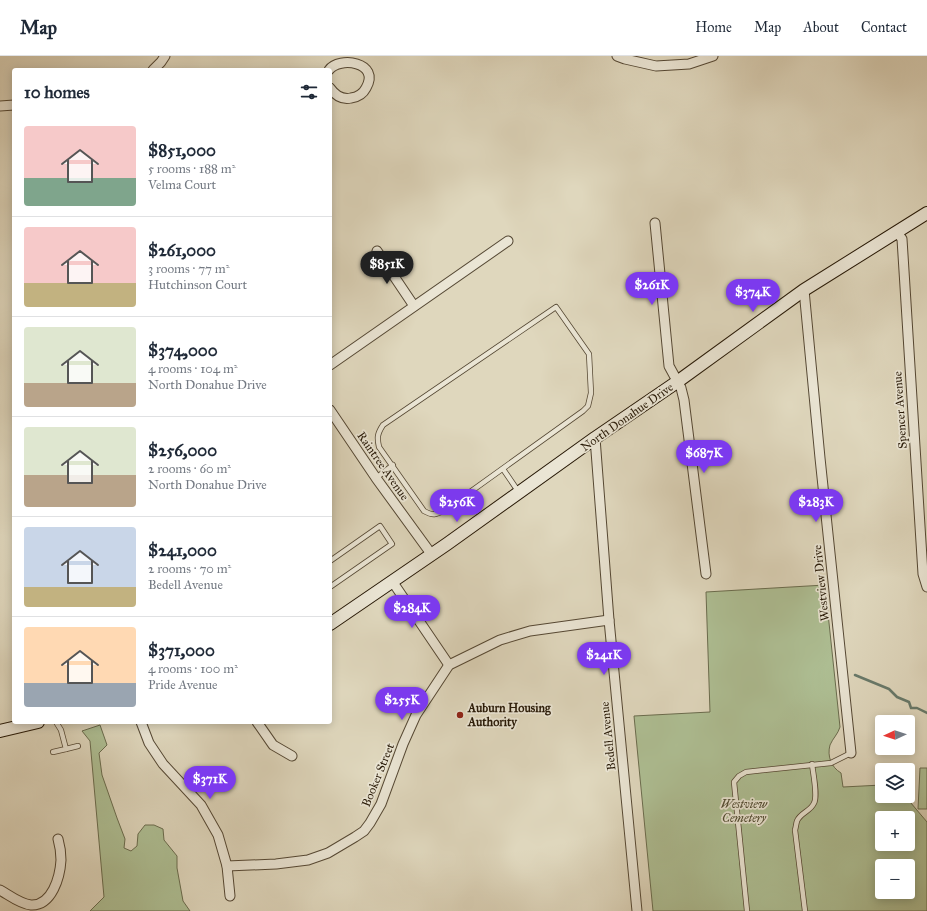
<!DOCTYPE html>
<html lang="en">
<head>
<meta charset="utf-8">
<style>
  body { margin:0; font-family:"IM FELL Great Primer",serif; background:#f6f6f7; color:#1f2937; height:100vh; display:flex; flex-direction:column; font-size:15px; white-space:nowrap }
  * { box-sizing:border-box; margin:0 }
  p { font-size:13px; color:#747a83 }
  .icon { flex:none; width:22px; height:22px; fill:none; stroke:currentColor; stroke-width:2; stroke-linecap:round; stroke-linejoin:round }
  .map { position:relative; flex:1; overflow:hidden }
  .sheet { position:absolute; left:12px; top:12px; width:320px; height:656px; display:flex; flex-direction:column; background:#fff; border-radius:4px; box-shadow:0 2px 10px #0003 }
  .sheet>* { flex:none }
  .needle { width:26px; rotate:267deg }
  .buttons { position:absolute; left:875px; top:659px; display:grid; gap:8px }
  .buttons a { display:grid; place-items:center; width:40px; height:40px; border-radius:4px; background:#fff; box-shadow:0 2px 10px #0003; font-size:20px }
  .price { position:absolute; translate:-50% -34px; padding:0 9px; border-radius:14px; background:#7c3aed; color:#fff; font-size:13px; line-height:26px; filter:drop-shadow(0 1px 2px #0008) }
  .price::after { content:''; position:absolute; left:50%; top:24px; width:12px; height:9px; margin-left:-6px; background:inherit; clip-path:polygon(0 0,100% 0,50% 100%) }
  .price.active { background:#222; color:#fff }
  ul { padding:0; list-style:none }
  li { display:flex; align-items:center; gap:12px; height:100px; padding:0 12px }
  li+li { border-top:1px solid #e0e1e3 }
  li span { display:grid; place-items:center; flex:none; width:112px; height:80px; border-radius:4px; color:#555 }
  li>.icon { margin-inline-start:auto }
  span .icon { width:48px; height:48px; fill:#fffc; stroke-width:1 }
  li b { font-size:17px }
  h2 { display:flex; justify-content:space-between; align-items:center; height:48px; padding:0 12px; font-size:17px }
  header { display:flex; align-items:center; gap:24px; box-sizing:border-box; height:56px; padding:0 20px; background:#fff; border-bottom:1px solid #e0e1e3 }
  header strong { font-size:19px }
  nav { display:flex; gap:22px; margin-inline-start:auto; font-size:14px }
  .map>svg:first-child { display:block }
  .green { fill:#aebf94; stroke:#6a6c4e; fill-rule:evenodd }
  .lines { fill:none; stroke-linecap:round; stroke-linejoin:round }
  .stream { stroke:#687a6b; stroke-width:2.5 }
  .lane-casing { stroke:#554834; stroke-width:6 }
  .street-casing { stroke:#554834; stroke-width:11 }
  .secondary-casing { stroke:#271907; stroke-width:14 }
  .lane { stroke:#eae5d4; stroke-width:4.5 }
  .street { stroke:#eae5d4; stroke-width:9 }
  .secondary { stroke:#eae5d4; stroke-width:12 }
  .poi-dot { fill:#8f2418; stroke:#eae5d4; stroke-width:1.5 }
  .labels { text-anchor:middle; stroke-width:3.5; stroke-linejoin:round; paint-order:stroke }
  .street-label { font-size:12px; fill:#271907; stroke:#eae5d4 }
  .poi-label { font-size:12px; font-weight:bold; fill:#271907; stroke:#eae5d4; text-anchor:start }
  .park-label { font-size:12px; font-style:italic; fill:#504b31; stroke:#eae5d4 }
</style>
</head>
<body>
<header>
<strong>Map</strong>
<nav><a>Home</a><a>Map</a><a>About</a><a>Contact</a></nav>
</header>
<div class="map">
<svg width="927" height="855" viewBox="0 0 927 855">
  <rect width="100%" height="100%" fill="#dfd7bd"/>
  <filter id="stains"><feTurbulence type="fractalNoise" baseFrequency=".005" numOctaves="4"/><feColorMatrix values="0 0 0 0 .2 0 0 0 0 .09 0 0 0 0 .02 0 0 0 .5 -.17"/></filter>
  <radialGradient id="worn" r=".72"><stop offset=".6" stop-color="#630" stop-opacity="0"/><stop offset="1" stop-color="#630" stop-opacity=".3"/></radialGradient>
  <g class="green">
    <path d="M825 529 840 671C838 678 833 682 830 689 827 700 831 711 841 717L843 731 882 729V740H905L927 766V855H653L634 660 710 656 706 536ZM882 762H908V788H882ZM882 810H908V836H882Z"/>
    <polygon points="100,669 107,689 99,697 102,719 117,762 125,783 124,792 131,795 137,790 138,778 145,769 154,769 163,773 164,784 177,800 177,812 183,845 190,855 90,855 104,841 90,685 82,675"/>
    <polygon points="920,712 927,712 927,753 918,753"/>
  </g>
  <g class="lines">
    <polyline class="stream" points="855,619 889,633 897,641 909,646 911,652 917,652 927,657"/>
    <g class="lane-casing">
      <g id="lane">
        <path d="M556 251 589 298 591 337 588 350 583 355 445 454C436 459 433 460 424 455L379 391C377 382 377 378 383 369Z"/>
        <polyline points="503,413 518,435"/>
        <polyline points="376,422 393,409"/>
        <polyline points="330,505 380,470 392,488 330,531"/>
        <polyline points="66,693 78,690"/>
        <polyline points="53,696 66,693 61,674 56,666"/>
        <polyline points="747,855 734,726 739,720 746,716 831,707 851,697"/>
        <path d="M805 855 795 774C796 771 796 768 797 765 800 757 811 755 814 747 818 740 813 717 812 708"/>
      </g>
    </g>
    <g class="street-casing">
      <g id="street">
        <polyline points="617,0 625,3 656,10 689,8 713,0"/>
        <polyline points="153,14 161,6 165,0"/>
        <path d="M329 14C339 0 381 6 366 32 363 38 358 41 351 42 342 44 335 39 330 32"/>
        <polyline points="0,50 14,49"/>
        <polyline points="655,167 669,310 681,332 684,344 706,518"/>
        <polyline points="897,176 902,183 923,518 927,531"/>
        <polyline points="377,195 414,250"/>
        <polyline points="804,234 820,402 851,697"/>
        <polyline points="330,309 508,185"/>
        <polyline points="330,354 376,422 432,499"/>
        <polyline points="595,382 609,564 637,855"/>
        <polyline points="392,525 449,609"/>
        <polyline points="141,666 149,687 163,708 201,749 218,779 227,810 230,840"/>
        <polyline points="257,666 273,689 292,700"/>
        <polyline points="227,810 276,808 308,804 328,797 355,781 364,775 370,767 381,748 403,688 416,659 449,609 500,584 530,575 609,564"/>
        <path d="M0 834C9 839 20 848 31 849 52 850 60 821 61 804 61 797 60 790 58 783"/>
      </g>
    </g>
    <g class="secondary-casing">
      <g id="secondary">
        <polyline points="330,568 447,488 595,382 677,326 804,234 927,157"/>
        <polyline points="0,675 38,666"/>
      </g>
    </g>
    <use href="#lane" class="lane"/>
    <use href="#street" class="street"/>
    <use href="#secondary" class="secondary"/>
  </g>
  <circle class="poi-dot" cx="460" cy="659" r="4"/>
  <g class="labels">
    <g class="street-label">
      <text transform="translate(900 354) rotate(-94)" y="4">Spencer Avenue</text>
      <text transform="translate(627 361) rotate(-35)" y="4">North Donahue Drive</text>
      <text transform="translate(383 410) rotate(55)" y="4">Raintree Avenue</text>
      <text transform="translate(821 527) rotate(-96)" y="4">Westview Drive</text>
      <text transform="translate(608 680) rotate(-96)" y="4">Bedell Avenue</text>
      <text transform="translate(378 719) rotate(-68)" y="4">Booker Street</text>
    </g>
    <g class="poi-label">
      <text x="468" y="656">Auburn Housing<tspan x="468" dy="14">Authority</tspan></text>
    </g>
    <g class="park-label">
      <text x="744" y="752">Westview<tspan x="744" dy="14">Cemetery</tspan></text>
    </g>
  </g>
  <rect width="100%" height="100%" filter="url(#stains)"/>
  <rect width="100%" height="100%" fill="url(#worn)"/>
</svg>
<div class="buttons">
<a><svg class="needle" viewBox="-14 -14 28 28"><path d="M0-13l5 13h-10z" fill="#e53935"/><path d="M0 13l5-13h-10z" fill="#747a83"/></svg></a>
<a><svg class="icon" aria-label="layers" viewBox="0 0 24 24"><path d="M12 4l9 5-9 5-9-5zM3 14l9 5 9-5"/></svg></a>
<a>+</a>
<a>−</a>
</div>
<b class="price active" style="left:387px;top:229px">$851K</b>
<b class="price" style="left:652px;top:250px">$261K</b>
<b class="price" style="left:753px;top:257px">$374K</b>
<b class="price" style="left:704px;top:418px">$687K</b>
<b class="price" style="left:457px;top:467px">$256K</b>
<b class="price" style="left:816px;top:467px">$283K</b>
<b class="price" style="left:412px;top:573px">$284K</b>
<b class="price" style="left:604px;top:620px">$241K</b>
<b class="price" style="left:402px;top:665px">$255K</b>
<b class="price" style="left:210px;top:744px">$371K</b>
<section class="sheet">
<h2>10 homes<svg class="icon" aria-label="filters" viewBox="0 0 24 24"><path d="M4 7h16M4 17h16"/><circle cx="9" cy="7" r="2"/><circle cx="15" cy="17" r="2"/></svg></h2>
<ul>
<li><span style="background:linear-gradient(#f6c9c9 65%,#7fa58c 0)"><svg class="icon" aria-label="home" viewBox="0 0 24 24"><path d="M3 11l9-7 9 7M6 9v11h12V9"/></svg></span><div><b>$851,000</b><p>5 rooms · 188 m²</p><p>Velma Court</p></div></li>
<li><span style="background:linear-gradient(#f6c9c9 70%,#c2b280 0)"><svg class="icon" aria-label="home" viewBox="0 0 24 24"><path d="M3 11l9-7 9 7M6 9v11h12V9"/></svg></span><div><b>$261,000</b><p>3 rooms · 77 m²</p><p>Hutchinson Court</p></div></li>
<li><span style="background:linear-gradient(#dfe7d0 70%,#b9a48a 0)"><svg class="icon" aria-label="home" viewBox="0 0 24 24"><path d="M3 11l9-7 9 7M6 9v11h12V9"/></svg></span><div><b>$374,000</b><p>4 rooms · 104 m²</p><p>North Donahue Drive</p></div></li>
<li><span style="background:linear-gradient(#dfe7d0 60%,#b9a48a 0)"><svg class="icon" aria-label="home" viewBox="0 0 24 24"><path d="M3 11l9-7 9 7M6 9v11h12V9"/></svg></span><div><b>$256,000</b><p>2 rooms · 60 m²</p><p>North Donahue Drive</p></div></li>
<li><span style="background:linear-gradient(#c9d6e8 75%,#c2b280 0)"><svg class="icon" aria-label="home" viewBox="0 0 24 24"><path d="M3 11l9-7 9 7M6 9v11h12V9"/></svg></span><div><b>$241,000</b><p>2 rooms · 70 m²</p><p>Bedell Avenue</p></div></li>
<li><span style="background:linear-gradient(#ffd9b3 70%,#9aa5b1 0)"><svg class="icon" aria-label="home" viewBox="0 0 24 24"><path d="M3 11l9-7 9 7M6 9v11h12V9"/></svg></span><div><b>$371,000</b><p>4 rooms · 100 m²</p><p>Pride Avenue</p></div></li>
</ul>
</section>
</div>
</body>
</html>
